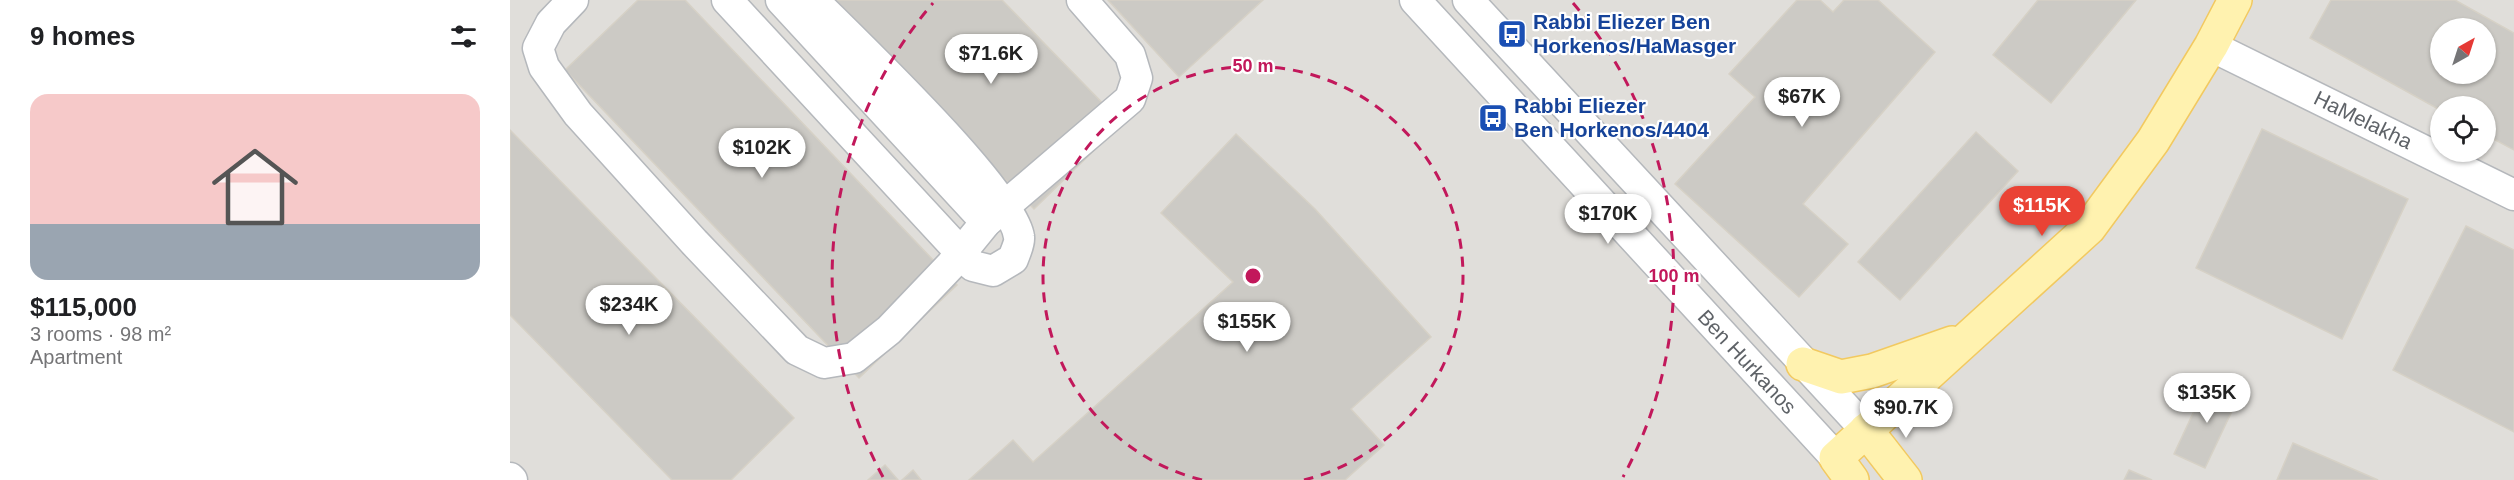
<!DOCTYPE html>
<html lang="en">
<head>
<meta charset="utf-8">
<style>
  body { margin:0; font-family:Arial,sans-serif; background:#f2f2f2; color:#202124; height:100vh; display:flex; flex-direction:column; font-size:22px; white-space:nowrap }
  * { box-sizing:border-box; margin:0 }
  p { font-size:20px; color:#757577 }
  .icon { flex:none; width:33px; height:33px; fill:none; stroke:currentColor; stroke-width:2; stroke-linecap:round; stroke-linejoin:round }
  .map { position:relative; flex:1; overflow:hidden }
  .panel { display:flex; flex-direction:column; background:#fff; width:510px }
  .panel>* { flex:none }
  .needle { width:39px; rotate:39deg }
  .tools { position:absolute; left:1920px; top:18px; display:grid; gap:12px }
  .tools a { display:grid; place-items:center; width:66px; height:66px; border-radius:50%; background:#fff; box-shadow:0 2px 4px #0004; font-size:30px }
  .price { position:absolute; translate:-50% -51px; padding:0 14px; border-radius:21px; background:#fff; color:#222; font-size:20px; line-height:39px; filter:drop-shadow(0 2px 3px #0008) }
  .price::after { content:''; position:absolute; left:50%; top:36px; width:18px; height:14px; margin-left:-9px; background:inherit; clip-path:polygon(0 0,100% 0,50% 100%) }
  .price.current { background:#ea4335; color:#fff }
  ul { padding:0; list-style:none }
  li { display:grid; align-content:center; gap:12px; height:318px; padding:0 30px }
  li span { display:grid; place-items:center; height:186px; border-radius:18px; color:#555 }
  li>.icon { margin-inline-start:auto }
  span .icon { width:108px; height:108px; fill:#fffc; stroke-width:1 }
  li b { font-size:26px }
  h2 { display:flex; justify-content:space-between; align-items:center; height:72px; padding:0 30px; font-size:26px }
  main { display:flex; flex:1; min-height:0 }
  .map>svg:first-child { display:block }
  .industrial { fill:#e0deda; fill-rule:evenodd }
  .building { fill:#cccac5; stroke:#d6d1c6; stroke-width:1.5; fill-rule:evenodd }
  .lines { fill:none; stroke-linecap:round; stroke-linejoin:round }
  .minor-casing { stroke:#b5b8bc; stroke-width:33 }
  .major-casing { stroke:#f2c960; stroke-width:36 }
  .minor { stroke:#fff; stroke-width:30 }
  .major { stroke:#fff2af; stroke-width:33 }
  .ring { fill:none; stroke:#c2185b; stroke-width:3; stroke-dasharray:10 8 }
  .labels { text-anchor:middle; stroke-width:4.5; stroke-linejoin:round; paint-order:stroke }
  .transit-label { font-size:21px; font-weight:bold; fill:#164399; stroke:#fff; text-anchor:start }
  .street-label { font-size:21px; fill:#5f6368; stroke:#fff }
  .centre { fill:#c2185b; stroke:#fff; stroke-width:3 }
  .ring-label { font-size:18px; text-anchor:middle; font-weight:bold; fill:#c2185b; stroke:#fff; stroke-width:4.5; stroke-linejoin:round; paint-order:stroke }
</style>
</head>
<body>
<main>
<section class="panel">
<h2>9 homes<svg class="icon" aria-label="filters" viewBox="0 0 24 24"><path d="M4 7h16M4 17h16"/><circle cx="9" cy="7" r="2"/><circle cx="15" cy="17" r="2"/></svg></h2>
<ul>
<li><span style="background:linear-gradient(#f6c9c9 70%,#9aa5b1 0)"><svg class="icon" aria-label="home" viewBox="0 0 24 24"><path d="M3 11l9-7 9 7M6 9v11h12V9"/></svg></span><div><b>$115,000</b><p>3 rooms · 98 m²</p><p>Apartment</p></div></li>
</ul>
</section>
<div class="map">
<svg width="2004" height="480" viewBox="0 0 2004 480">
  <rect width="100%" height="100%" fill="#f1efe8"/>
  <path class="industrial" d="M0 0H2004V480H0ZM1930 28H1976V74H1930ZM1930 106H1976V152H1930Z"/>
  <g class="building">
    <polygon points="128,0 175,0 447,285 349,378 55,70"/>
    <polygon points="319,0 492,0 612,123 524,209"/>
    <polygon points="598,0 753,0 669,77"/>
    <polygon points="1287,0 1310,0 1323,12 1334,0 1368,0 1425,52 1293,204 1338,244 1289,297 1165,184 1245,97 1219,74"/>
    <polygon points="1528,0 1626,0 1541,103 1483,55"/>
    <path d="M1821 0H1945L2004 33V150L1976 135V106H1930V110L1800 38ZM1930 28H1976V74H1930Z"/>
    <polygon points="1752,129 1898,199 1832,339 1686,268"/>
    <polygon points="0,130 284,418 221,480 162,480 0,315"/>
    <polygon points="1466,132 1508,171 1390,300 1348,262"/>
    <polygon points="726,134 805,209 921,337 841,409 874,445 835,480 459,480 503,440 523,462 723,282 651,213"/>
    <polygon points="1956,226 2004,250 2004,432 1883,370"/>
    <polygon points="1699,379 1730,394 1695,468 1664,454"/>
    <polygon points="1783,443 1868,480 1767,480"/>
    <polygon points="375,465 388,480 358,480"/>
    <polygon points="403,470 411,480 392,480"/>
    <polygon points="1619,470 1642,480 1614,480"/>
  </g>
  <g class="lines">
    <g class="minor-casing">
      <g id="minor">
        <polyline points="63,0 41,23 28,48 34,67 68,114 184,242 287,350 314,363 344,358 379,330 441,265 476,222 620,99 627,78 620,55 572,0"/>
        <path d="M217 0 463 266 483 271 503 259C505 253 510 243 509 237 504 193 342 39 303 0"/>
        <polyline points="271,0 476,222"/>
        <polyline points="905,0 1326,458"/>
        <polyline points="958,0 1356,430"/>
        <polyline points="1701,46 2004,195"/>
        <polyline points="0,478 2,480"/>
      </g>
    </g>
    <g class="major-casing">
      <g id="major">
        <polyline points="1293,364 1331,377 1362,371 1442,343"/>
        <polyline points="1356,430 1395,480"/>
        <polyline points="1342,480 1326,458 1579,228 1643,141 1701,46 1725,0"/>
      </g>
    </g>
    <use href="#minor" class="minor"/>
    <use href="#major" class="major"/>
  </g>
  <g class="ring">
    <path d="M692 480A210 210 0 1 1 794 480"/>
    <path d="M373 477A421 421 0 0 1 423 3M1063 3A421 421 0 0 1 1113 477"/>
  </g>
  <defs>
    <g id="bus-square" transform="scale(1.5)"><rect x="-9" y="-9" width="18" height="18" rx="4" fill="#1a4fb4" stroke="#fff"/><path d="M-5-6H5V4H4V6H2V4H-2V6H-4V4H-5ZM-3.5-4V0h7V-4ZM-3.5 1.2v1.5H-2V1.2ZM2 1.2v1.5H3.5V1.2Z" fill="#fff"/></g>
  </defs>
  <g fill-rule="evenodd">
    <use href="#bus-square" x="1002" y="34"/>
    <use href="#bus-square" x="983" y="118"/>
  </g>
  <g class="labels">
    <g class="transit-label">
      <text x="1023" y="29">Rabbi Eliezer Ben<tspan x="1023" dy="24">Horkenos/HaMasger</tspan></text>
      <text x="1004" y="113">Rabbi Eliezer<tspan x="1004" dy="24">Ben Horkenos/4404</tspan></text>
    </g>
    <g class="street-label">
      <text transform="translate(1853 120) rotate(26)" y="7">HaMelakha</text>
      <text transform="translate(1237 362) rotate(47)" y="7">Ben Hurkanos</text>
    </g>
  </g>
  <circle cx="743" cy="276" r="9" class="centre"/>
  <g class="ring-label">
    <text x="743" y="72">50 m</text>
    <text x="1164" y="282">100 m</text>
  </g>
</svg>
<div class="tools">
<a><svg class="needle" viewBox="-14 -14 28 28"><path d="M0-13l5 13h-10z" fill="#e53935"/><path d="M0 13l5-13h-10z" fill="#757577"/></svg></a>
<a><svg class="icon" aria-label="locate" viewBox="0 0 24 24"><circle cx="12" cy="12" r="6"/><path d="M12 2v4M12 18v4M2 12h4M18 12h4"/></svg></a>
</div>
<b class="price" style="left:481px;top:85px">$71.6K</b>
<b class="price" style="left:1292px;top:128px">$67K</b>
<b class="price" style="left:252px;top:179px">$102K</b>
<b class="price current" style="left:1532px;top:237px">$115K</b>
<b class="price" style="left:1098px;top:245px">$170K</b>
<b class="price" style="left:119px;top:336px">$234K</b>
<b class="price" style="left:737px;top:353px">$155K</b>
<b class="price" style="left:1697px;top:424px">$135K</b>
<b class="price" style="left:1396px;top:439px">$90.7K</b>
</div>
</main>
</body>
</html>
